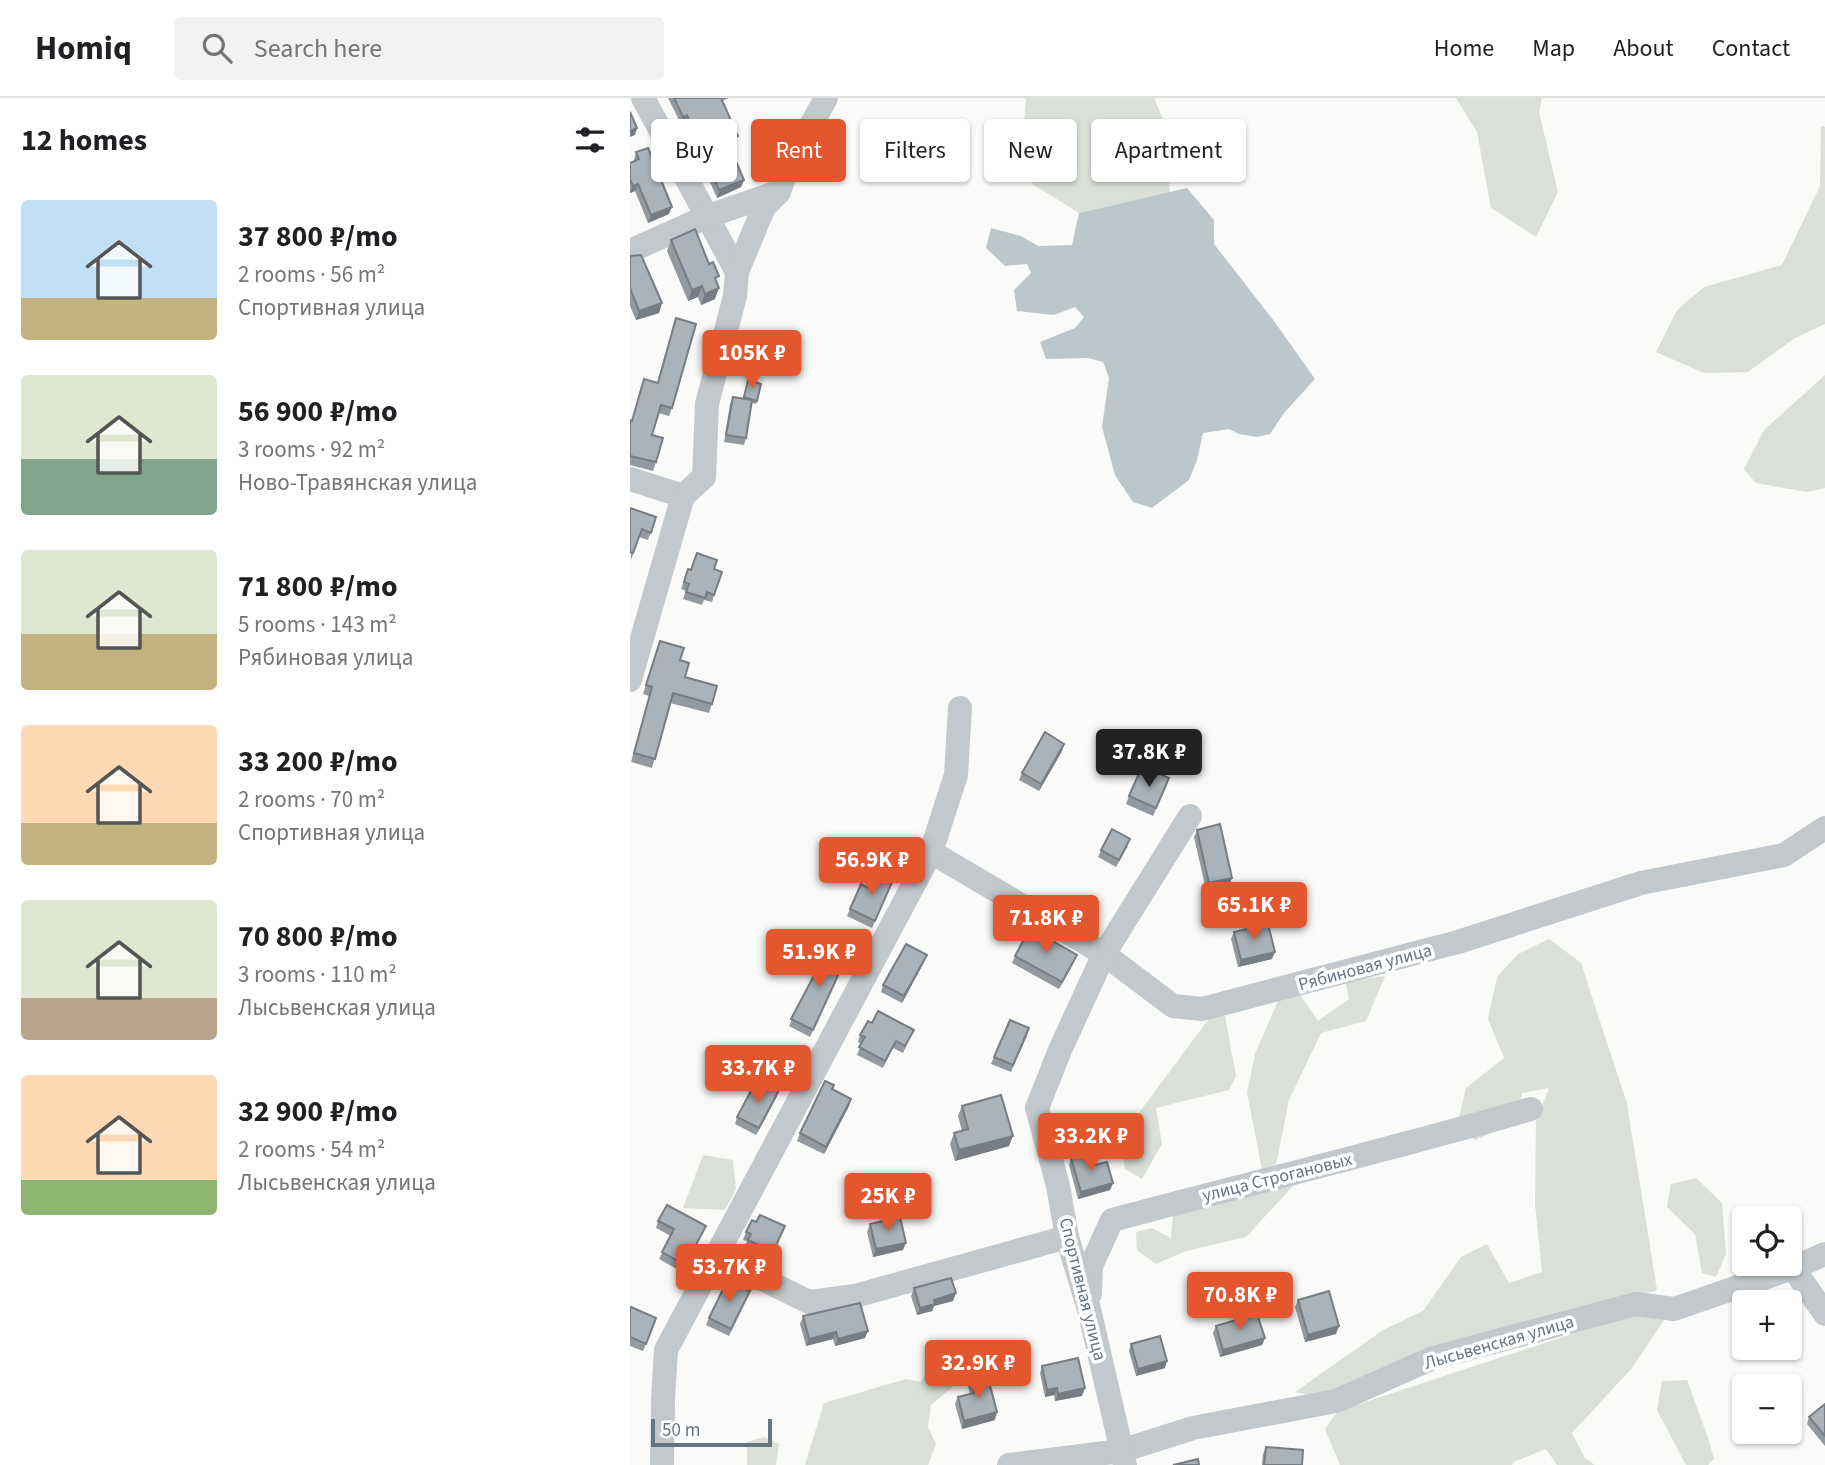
<!DOCTYPE html>
<html lang="en">
<head>
<meta charset="utf-8">
<style>
  body { margin:0; font-family:"Source Sans 3",sans-serif; background:#f2f2f2; color:#202124; height:100vh; display:flex; flex-direction:column; font-size:26px; white-space:nowrap }
  * { box-sizing:border-box; margin:0 }
  p { font-size:23px; color:#757577 }
  .icon { flex:none; width:38px; height:38px; fill:none; stroke:currentColor; stroke-width:2; stroke-linecap:round; stroke-linejoin:round }
  .map { position:relative; flex:1; overflow:hidden }
  .details { display:flex; flex-direction:column; background:#fff; width:630px }
  .details>* { flex:none }
  .hud { position:absolute; left:21px; top:21px; width:665px; height:63px; display:flex; gap:14px }
  .tools { position:absolute; left:1102px; top:1108px; display:grid; gap:14px }
  .tools a { display:grid; place-items:center; width:70px; height:70px; border-radius:7px; background:#fff; box-shadow:0 2px 5px #0004; font-size:35px }
  .scale { position:absolute; left:21px; bottom:18px; width:121px; box-sizing:border-box; padding-left:7px; border:4px solid #657683; border-top:0; font-size:19px; line-height:24px; white-space:nowrap; color:#657683; -webkit-text-stroke:5px #fff; paint-order:stroke }
  .price { position:absolute; translate:-50% -60px; padding:0 16px; border-radius:7px; background:#e4572e; color:#fff; font-size:23px; line-height:46px; filter:drop-shadow(0 2px 4px #0008) }
  .price::after { content:''; position:absolute; left:50%; top:42px; width:21px; height:16px; margin-left:-10px; background:inherit; clip-path:polygon(0 0,100% 0,50% 100%) }
  .price.active { background:#222; color:#fff }
  ul { padding:0; list-style:none }
  li { display:flex; align-items:center; gap:21px; height:175px; padding:0 21px }
  li span { display:grid; place-items:center; flex:none; width:196px; height:140px; border-radius:7px; color:#555 }
  li>.icon { margin-inline-start:auto }
  span .icon { width:84px; height:84px; fill:#fffc; stroke-width:1 }
  li b { font-size:30px }
  h2 { display:flex; justify-content:space-between; align-items:center; height:84px; padding:0 21px; font-size:30px }
  .pill { padding:0 24px; border-radius:7px; background:#fff; box-shadow:0 2px 5px #0004; font-size:24px; line-height:63px }
  .pill.active { background:#e4572e; color:#fff }
  header { display:flex; align-items:center; gap:42px; box-sizing:border-box; height:98px; padding:0 35px; background:#fff; border-bottom:2px solid #e0e0e0 }
  header strong { font-size:33px }
  nav { display:flex; gap:38px; margin-inline-start:auto; font-size:24px }
  .search { width:490px; height:63px; background:#f2f2f2; display:flex; align-items:center; gap:18px; box-sizing:border-box; padding:0 24px; border-radius:7px; color:#757577; font-size:26px }
  main { display:flex; flex:1; min-height:0 }
  .map>svg:first-child { display:block }
  .green { fill:#dadfd7 }
  .water { fill:#bbc7cb }
  .lines { fill:none; stroke-linecap:round; stroke-linejoin:round }
  .minor { stroke:#c3c8cc; stroke-width:24 }
  .wall { fill:#929a9f }
  .shaded-wall { fill:#777d82 }
  .building { fill:#aab3b9; stroke:#777d82; stroke-width:2 }
  .labels { text-anchor:middle; stroke-width:7; stroke-linejoin:round; paint-order:stroke }
  .street-label { font-size:18px; fill:#657683; stroke:#fff }
</style>
</head>
<body>
<header>
<strong>Homiq</strong>
<div class="search"><svg class="icon" aria-label="search" viewBox="0 0 24 24"><circle cx="10" cy="10" r="6"/><path d="M15 15l6 6"/></svg>Search here</div>
<nav><a>Home</a><a>Map</a><a>About</a><a>Contact</a></nav>
</header>
<main>
<section class="details">
<h2>12 homes<svg class="icon" aria-label="filters" viewBox="0 0 24 24"><path d="M4 7h16M4 17h16"/><circle cx="9" cy="7" r="2"/><circle cx="15" cy="17" r="2"/></svg></h2>
<ul>
<li><span style="background:linear-gradient(#bfe0f5 70%,#c2b280 0)"><svg class="icon" aria-label="home" viewBox="0 0 24 24"><path d="M3 11l9-7 9 7M6 9v11h12V9"/></svg></span><div><b>37 800 ₽/mo</b><p>2 rooms · 56 m²</p><p>Спортивная улица</p></div></li>
<li><span style="background:linear-gradient(#dfe7d0 60%,#7fa58c 0)"><svg class="icon" aria-label="home" viewBox="0 0 24 24"><path d="M3 11l9-7 9 7M6 9v11h12V9"/></svg></span><div><b>56 900 ₽/mo</b><p>3 rooms · 92 m²</p><p>Ново-Травянская улица</p></div></li>
<li><span style="background:linear-gradient(#dfe7d0 60%,#c2b280 0)"><svg class="icon" aria-label="home" viewBox="0 0 24 24"><path d="M3 11l9-7 9 7M6 9v11h12V9"/></svg></span><div><b>71 800 ₽/mo</b><p>5 rooms · 143 m²</p><p>Рябиновая улица</p></div></li>
<li><span style="background:linear-gradient(#ffd9b3 70%,#c2b280 0)"><svg class="icon" aria-label="home" viewBox="0 0 24 24"><path d="M3 11l9-7 9 7M6 9v11h12V9"/></svg></span><div><b>33 200 ₽/mo</b><p>2 rooms · 70 m²</p><p>Спортивная улица</p></div></li>
<li><span style="background:linear-gradient(#dfe7d0 70%,#b9a48a 0)"><svg class="icon" aria-label="home" viewBox="0 0 24 24"><path d="M3 11l9-7 9 7M6 9v11h12V9"/></svg></span><div><b>70 800 ₽/mo</b><p>3 rooms · 110 m²</p><p>Лысьвенская улица</p></div></li>
<li><span style="background:linear-gradient(#ffd9b3 75%,#8fb573 0)"><svg class="icon" aria-label="home" viewBox="0 0 24 24"><path d="M3 11l9-7 9 7M6 9v11h12V9"/></svg></span><div><b>32 900 ₽/mo</b><p>2 rooms · 54 m²</p><p>Лысьвенская улица</p></div></li>
</ul>
</section>
<div class="map">
<svg width="1195" height="1367" viewBox="0 0 1195 1367">
  <rect width="100%" height="100%" fill="#fafaf8"/>
  <g class="green">
    <polygon points="396,0 524,0 533,21 540,94 449,115 404,87 387,70 393,38"/>
    <polygon points="826,0 912,0 909,14 928,94 906,139 861,110 847,34"/>
    <polygon points="1191,28 1195,29 1195,226 1165,240 1118,274 1074,275 1026,254 1047,212 1074,189 1152,167 1190,88"/>
    <polygon points="1195,277 1195,390 1177,394 1126,385 1114,371 1134,332"/>
    <polygon points="919,841 951,865 997,1006 1027,1192 694,1300 665,1294 753,1232 793,1213 831,1159 857,1146 879,1185 912,1174 905,1106 906,1024 919,990 892,995 890,1023 845,1042 827,1027 836,990 874,960 858,921 867,879 888,856"/>
    <polygon points="755,878 736,923 691,935 659,1002 646,1066 632,1071 617,995 625,956 651,896 669,895 688,923 719,901 715,883"/>
    <polygon points="581,918 595,918 606,978 599,992 526,1010 532,1046 512,1081 495,1071 491,1039"/>
    <polygon points="73,1057 103,1062 106,1091 95,1112 53,1110"/>
    <polygon points="1066,1080 1092,1105 1096,1156 1086,1179 1072,1175 1065,1136 1037,1109 1041,1086"/>
    <polygon points="662,1082 663,1088 616,1139 556,1153 526,1166 507,1152 506,1134 522,1130 541,1140 543,1117"/>
    <polygon points="1005,1215 1036,1219 1002,1270 942,1335 955,1360 965,1367 927,1367 916,1351 883,1364 882,1367 710,1367 695,1331 708,1313"/>
    <polygon points="350,1253 349,1274 326,1286 301,1307 298,1329 306,1346 298,1367 175,1367 194,1305 276,1281 291,1284 301,1266"/>
    <polygon points="1057,1282 1078,1340 1084,1361 1078,1367 1056,1367 1027,1312 1032,1283"/>
    <polygon points="134,1339 149,1346 146,1367 117,1367 117,1344"/>
  </g>
  <polygon class="water" points="557,90 584,122 584,146 644,223 685,281 654,315 640,336 627,339 609,336 599,331 573,335 567,362 559,382 522,410 503,404 485,377 472,329 479,280 473,264 458,260 416,261 410,244 445,230 454,219 445,209 424,217 387,213 384,192 401,175 397,166 375,168 356,150 361,130 391,138 408,148 442,147 449,115"/>
  <g class="lines">
    <g class="minor">
      <polyline points="13,0 107,174"/>
      <polyline points="0,153 76,119 148,94"/>
      <polyline points="0,381 53,398"/>
      <polyline points="0,582 53,398 74,379 77,306 105,198 107,174 134,109 149,94 157,71 196,0"/>
      <polyline points="301,754 474,856 543,908 572,911 828,844 1011,785 1154,757 1195,730"/>
      <polyline points="86,1158 179,1204 225,1198 437,1139"/>
      <polyline points="1163,1170 1195,1216"/>
      <path d="M460 1196 461 1168 482 1122C622 1085 762 1051 901 1011"/>
      <polyline points="32,1367 33,1302 36,1252 301,754 326,677 330,610"/>
      <polyline points="379,1367 491,1353 563,1330 706,1303 803,1260 1006,1206 1044,1211 1163,1170 1195,1156"/>
      <polyline points="495,1367 459,1211 437,1139 428,1088 407,1010 430,952 474,856 560,718"/>
    </g>
  </g>
  <g class="wall">
    <polygon points="38,0 99,0 92,3 108,38 105,45 99,48 114,82 111,89 87,100 54,25 51,26"/>
    <polygon points="6,54 39,116 18,125 5,93 0,95 0,65 4,63 4,62"/>
    <polygon points="41,142 85,201 71,207 68,199 58,203 37,153"/>
    <polygon points="0,158 32,205 29,215 6,222 0,208"/>
    <polygon points="46,220 42,310 39,318 28,315 22,337 26,364 23,373 0,367 0,322 2,323 14,281 27,285"/>
    <polygon points="118,282 131,286 126,306 122,305 116,340 114,347 94,344 100,306 103,299 113,300"/>
    <polygon points="0,410 26,419 18,442 9,439 1,462"/>
    <polygon points="58,471 61,472 84,471 92,474 82,504 74,502 72,507 53,501 56,493 51,491"/>
    <polygon points="30,543 50,562 55,579 82,606 79,615 40,605 22,670 1,664 19,598 13,596"/>
    <polygon points="432,653 409,693 389,682 392,675"/>
    <polygon points="537,687 523,718 496,706 499,698"/>
    <polygon points="567,732 602,780 599,787 576,792 564,739"/>
    <polygon points="498,748 486,769 468,759 471,752"/>
    <polygon points="263,782 242,830 217,818 220,811 238,790"/>
    <polygon points="604,834 642,861 608,869 601,841"/>
    <polygon points="297,857 294,864 272,905 251,894 253,887"/>
    <polygon points="385,858 444,864 429,891 382,865"/>
    <polygon points="213,867 180,939 159,928 184,876 183,876 186,869"/>
    <polygon points="242,925 284,932 273,955 263,950 253,970 227,957 231,946 228,944 230,937"/>
    <polygon points="397,938 381,974 361,966 364,959"/>
    <polygon points="203,991 219,1008 194,1056 167,1043 170,1035"/>
    <polygon points="129,995 146,1000 126,1037 105,1026 107,1019"/>
    <polygon points="332,1008 379,1048 325,1063 320,1046 324,1035 332,1033 328,1018"/>
    <polygon points="441,1060 465,1067 483,1085 480,1092 448,1101 439,1067"/>
    <polygon points="256,1096 247,1115 231,1107 233,1100"/>
    <polygon points="28,1123 76,1128 73,1135 52,1174 29,1161 41,1138 26,1130"/>
    <polygon points="126,1124 155,1128 140,1161 115,1149 117,1143 113,1142 116,1134"/>
    <polygon points="240,1126 273,1152 243,1159 237,1134"/>
    <polygon points="284,1190 323,1203 304,1208 302,1213 287,1217 281,1198"/>
    <polygon points="117,1200 99,1238 76,1227 79,1220"/>
    <polygon points="668,1202 706,1236 675,1244 665,1209"/>
    <polygon points="0,1212 26,1220 13,1253 0,1248"/>
    <polygon points="173,1218 235,1240 205,1248 203,1241 176,1248 170,1226"/>
    <polygon points="586,1228 635,1240 632,1247 590,1259 583,1235"/>
    <polygon points="501,1246 535,1270 506,1278 499,1253"/>
    <polygon points="412,1268 452,1298 425,1303 424,1297 415,1299 410,1275"/>
    <polygon points="341,1281 365,1322 332,1331 325,1306 328,1299 340,1296 338,1288"/>
    <polygon points="1195,1306 1195,1348 1177,1326 1179,1319"/>
    <polygon points="636,1349 672,1367 632,1367 633,1356"/>
  </g>
  <g class="shaded-wall">
    <polygon points="57,17 54,25 51,26 53,19"/>
    <polygon points="7,30 5,37 0,39 0,33"/>
    <polygon points="108,38 105,45 94,50 97,43"/>
    <polygon points="114,82 111,89 87,100 89,92"/>
    <polygon points="8,86 5,93 0,95 3,88"/>
    <polygon points="42,109 39,116 18,125 21,117"/>
    <polygon points="72,188 68,199 58,203 62,192"/>
    <polygon points="89,190 85,201 71,207 75,196"/>
    <polygon points="32,205 29,215 6,222 9,213"/>
    <polygon points="434,646 432,653 409,693 411,686"/>
    <polygon points="602,780 599,787 576,792 579,785"/>
    <polygon points="645,854 642,861 608,869 611,862"/>
    <polygon points="297,857 294,864 272,905 274,898"/>
    <polygon points="447,857 444,864 429,891 432,884"/>
    <polygon points="149,992 146,1000 126,1037 129,1030"/>
    <polygon points="221,1001 219,1008 194,1056 196,1049"/>
    <polygon points="383,1038 379,1048 325,1063 329,1052"/>
    <polygon points="483,1085 480,1092 448,1101 451,1094"/>
    <polygon points="76,1128 73,1135 52,1174 55,1167"/>
    <polygon points="276,1145 273,1152 243,1159 246,1151"/>
    <polygon points="326,1195 323,1203 304,1208 302,1213 287,1217 290,1210 304,1202"/>
    <polygon points="709,1228 706,1236 675,1244 678,1237"/>
    <polygon points="238,1233 235,1240 205,1248 208,1241"/>
    <polygon points="206,1234 203,1241 176,1248 179,1241"/>
    <polygon points="635,1240 632,1247 590,1259 593,1252"/>
    <polygon points="537,1263 535,1270 506,1278 508,1271"/>
    <polygon points="427,1290 424,1297 415,1299 417,1292"/>
    <polygon points="455,1290 452,1298 425,1303 428,1296"/>
    <polygon points="367,1314 365,1322 332,1331 334,1323"/>
  </g>
  <g class="building">
    <polygon points="44,0 91,0 108,38 97,43 114,82 89,92 57,17 53,19"/>
    <polygon points="0,14 7,30 0,33"/>
    <polygon points="18,50 42,109 21,117 8,86 3,88 0,81 0,65 9,61 6,54"/>
    <polygon points="65,131 79,166 83,164 89,178 85,180 89,190 75,196 72,188 62,192 41,142"/>
    <polygon points="11,157 32,205 9,213 0,190 0,158"/>
    <polygon points="46,220 66,226 42,310 31,307 22,337 33,340 26,364 0,358 0,322 2,323 14,281 28,285"/>
    <polygon points="118,282 131,286 127,303 114,299"/>
    <polygon points="103,299 122,302 116,340 96,337"/>
    <polygon points="0,410 26,419 21,435 12,431 3,455 0,454"/>
    <polygon points="67,455 87,462 84,471 92,474 84,497 77,494 75,500 56,494 59,486 54,484 58,471 61,472"/>
    <polygon points="30,543 54,550 50,562 59,565 55,579 87,588 82,606 43,595 25,661 4,655 22,589 16,587"/>
    <polygon points="415,634 434,646 411,686 392,675"/>
    <polygon points="510,673 525,680 528,675 539,680 526,710 499,698"/>
    <polygon points="590,726 602,780 579,785 567,732"/>
    <polygon points="482,731 500,741 489,762 471,752"/>
    <polygon points="246,773 263,782 245,823 220,811 231,786 238,790"/>
    <polygon points="638,826 645,854 611,862 604,834"/>
    <polygon points="400,830 447,857 432,884 385,858"/>
    <polygon points="276,846 297,857 274,898 253,887"/>
    <polygon points="196,849 216,860 183,932 161,921 188,870 186,869"/>
    <polygon points="248,913 284,932 275,948 266,943 255,963 229,949 235,939 230,937 238,923 242,925"/>
    <polygon points="380,922 399,930 383,967 364,959"/>
    <polygon points="195,983 204,987 202,991 221,1001 196,1049 170,1035"/>
    <polygon points="134,985 149,992 129,1030 107,1019 122,991 129,995"/>
    <polygon points="371,997 383,1038 329,1052 324,1035 338,1031 332,1008"/>
    <polygon points="462,1054 465,1067 477,1064 483,1085 451,1094 441,1060"/>
    <polygon points="243,1080 259,1088 249,1108 233,1100"/>
    <polygon points="37,1107 76,1128 55,1167 32,1154 44,1131 28,1123"/>
    <polygon points="130,1117 155,1128 143,1154 118,1142 121,1136 116,1134 122,1122 126,1124"/>
    <polygon points="270,1119 276,1145 246,1151 240,1126"/>
    <polygon points="321,1180 326,1195 304,1202 305,1206 290,1210 284,1190"/>
    <polygon points="98,1181 120,1193 101,1231 79,1220"/>
    <polygon points="699,1193 709,1228 678,1237 668,1202"/>
    <polygon points="230,1205 238,1233 208,1241 206,1234 179,1241 173,1218"/>
    <polygon points="1,1209 26,1220 16,1246 0,1239 0,1212"/>
    <polygon points="627,1216 635,1240 593,1252 586,1228"/>
    <polygon points="530,1238 537,1263 508,1271 501,1246"/>
    <polygon points="448,1260 455,1290 428,1296 427,1290 417,1292 412,1268"/>
    <polygon points="357,1276 367,1314 334,1323 328,1299 344,1295 341,1281"/>
    <polygon points="1195,1306 1195,1338 1179,1319"/>
    <polygon points="636,1349 673,1352 672,1367 634,1367"/>
    <polygon points="568,1361 569,1367 543,1367"/>
  </g>
  <g class="labels">
    <g class="street-label">
      <text transform="translate(735 869) rotate(-15)" y="6">Рябиновая улица</text>
      <text transform="translate(647 1079) rotate(-14)" y="6">улица Строгановых</text>
      <text transform="translate(453 1191) rotate(76)" y="6">Спортивная улица</text>
      <text transform="translate(869 1244) rotate(-16)" y="6">Лысьвенская улица</text>
    </g>
  </g>
</svg>
<div class="tools">
<a><svg class="icon" aria-label="locate" viewBox="0 0 24 24"><circle cx="12" cy="12" r="6"/><path d="M12 2v4M12 18v4M2 12h4M18 12h4"/></svg></a>
<a>+</a>
<a>−</a>
</div>
<div class="scale">50 m</div>
<b class="price" style="left:122px;top:292px">105K ₽</b>
<b class="price active" style="left:519px;top:691px">37.8K ₽</b>
<b class="price" style="left:242px;top:799px">56.9K ₽</b>
<b class="price" style="left:624px;top:844px">65.1K ₽</b>
<b class="price" style="left:416px;top:857px">71.8K ₽</b>
<b class="price" style="left:189px;top:891px">51.9K ₽</b>
<b class="price" style="left:128px;top:1007px">33.7K ₽</b>
<b class="price" style="left:461px;top:1075px">33.2K ₽</b>
<b class="price" style="left:258px;top:1135px">25K ₽</b>
<b class="price" style="left:99px;top:1206px">53.7K ₽</b>
<b class="price" style="left:610px;top:1234px">70.8K ₽</b>
<b class="price" style="left:348px;top:1302px">32.9K ₽</b>
<div class="hud">
<a class="pill">Buy</a>
<a class="pill active">Rent</a>
<a class="pill">Filters</a>
<a class="pill">New</a>
<a class="pill">Apartment</a>
</div>
</div>
</main>
</body>
</html>
